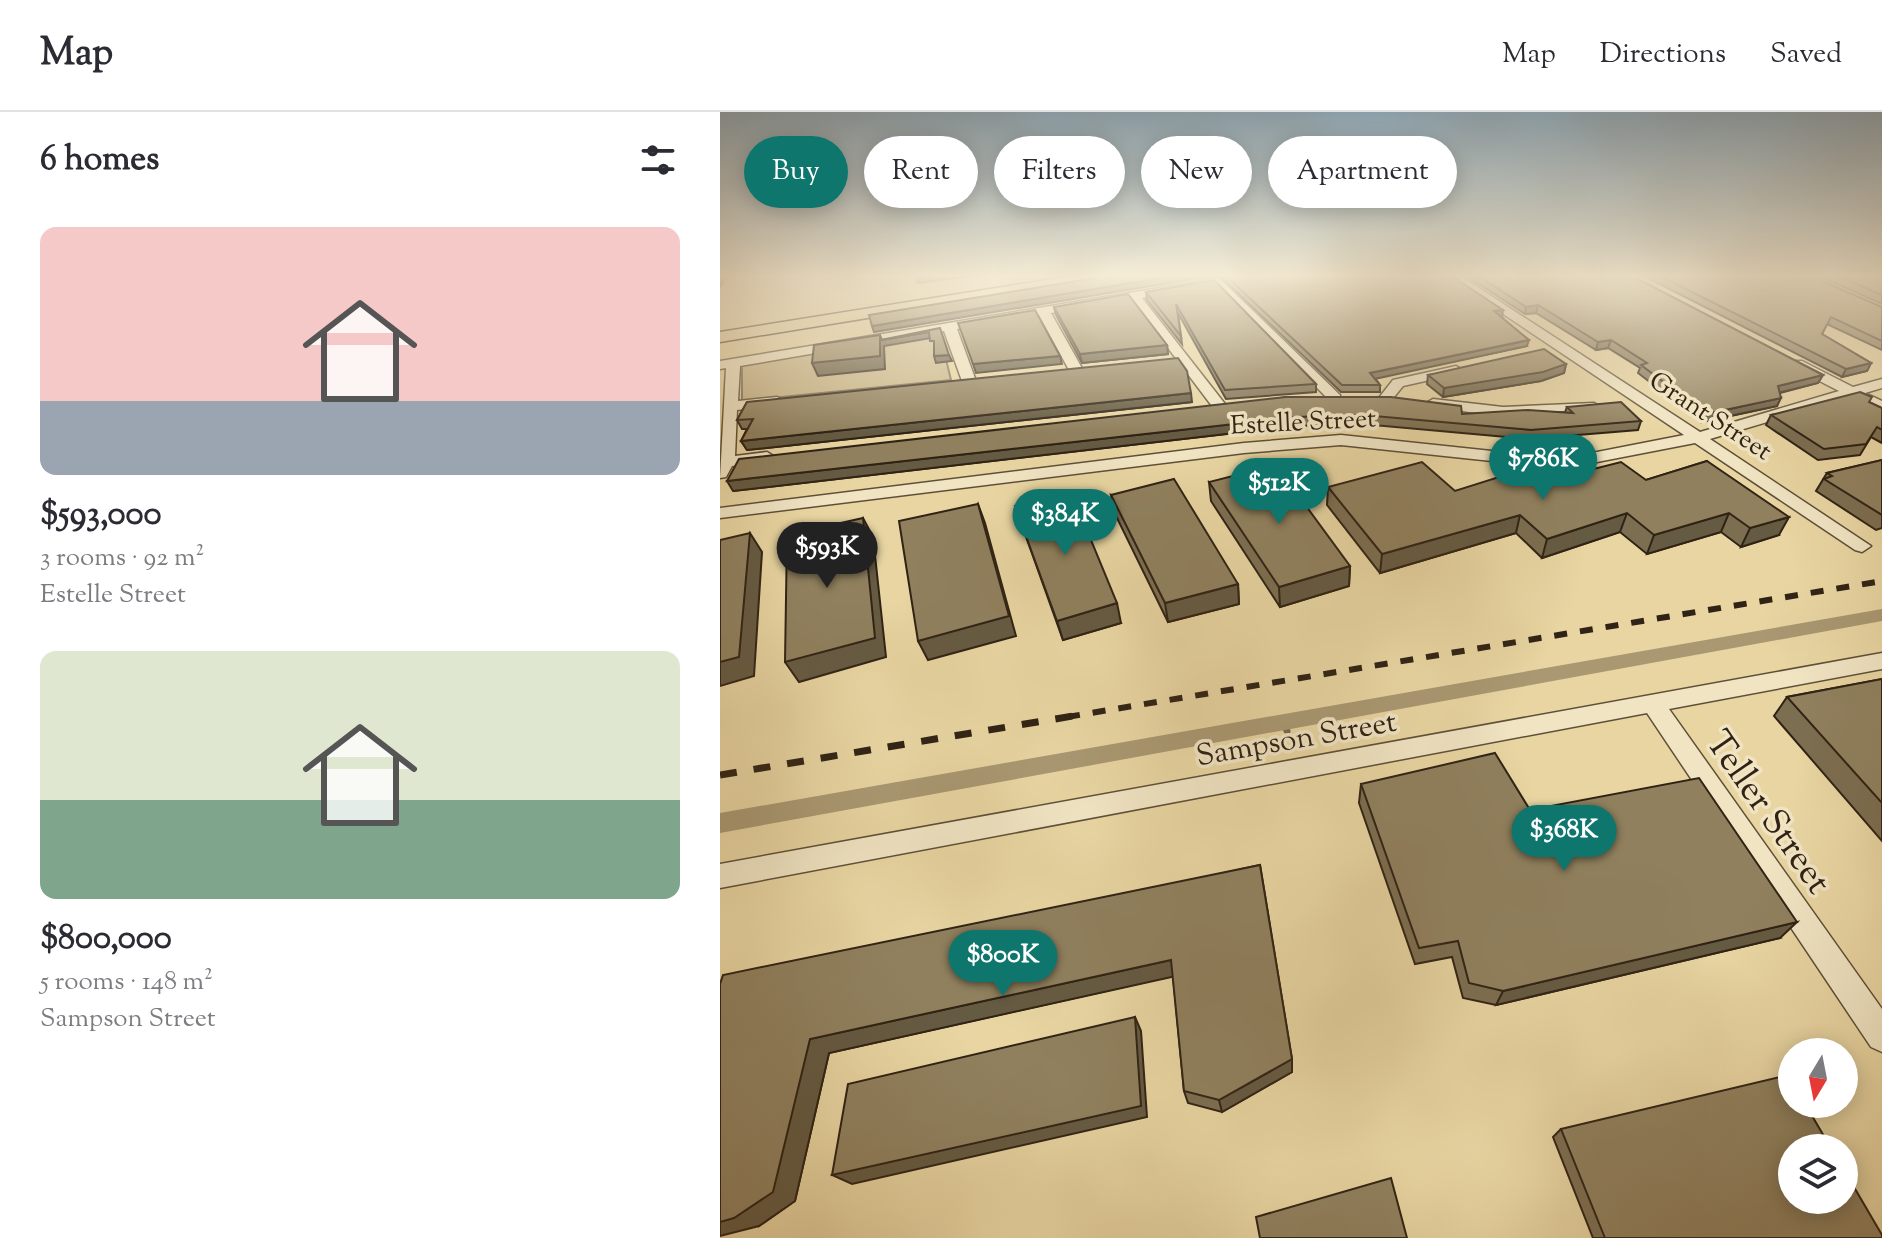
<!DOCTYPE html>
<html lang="en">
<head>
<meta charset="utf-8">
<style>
  body { margin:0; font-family:"Sorts Mill Goudy",serif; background:#f2f2f3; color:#2b2b33; height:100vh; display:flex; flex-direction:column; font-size:30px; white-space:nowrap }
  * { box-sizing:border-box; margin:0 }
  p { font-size:26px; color:#7c7c81 }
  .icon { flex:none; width:44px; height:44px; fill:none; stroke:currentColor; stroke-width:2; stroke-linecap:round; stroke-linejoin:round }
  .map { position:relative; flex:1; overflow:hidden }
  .panel { display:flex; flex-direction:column; background:#fff; width:720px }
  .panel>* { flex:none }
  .hud { position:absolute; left:24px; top:24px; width:760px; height:72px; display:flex; gap:16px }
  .needle { width:52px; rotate:190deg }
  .buttons { position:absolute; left:1058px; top:926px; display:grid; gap:16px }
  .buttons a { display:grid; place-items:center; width:80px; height:80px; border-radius:50%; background:#fff; box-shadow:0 4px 20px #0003; font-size:40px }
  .price { position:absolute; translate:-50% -68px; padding:0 18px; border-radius:28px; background:#0f766e; color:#fff; font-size:26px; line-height:52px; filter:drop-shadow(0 2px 4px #0008) }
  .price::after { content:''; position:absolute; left:50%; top:48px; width:24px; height:18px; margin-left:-12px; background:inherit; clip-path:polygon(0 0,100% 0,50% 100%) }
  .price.active { background:#222; color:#fff }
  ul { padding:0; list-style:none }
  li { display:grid; align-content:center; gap:16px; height:424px; padding:0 40px }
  li span { display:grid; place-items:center; height:248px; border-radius:16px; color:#555 }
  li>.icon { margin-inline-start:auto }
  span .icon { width:144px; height:144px; fill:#fffc; stroke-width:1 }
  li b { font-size:34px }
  h2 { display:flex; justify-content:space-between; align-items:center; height:96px; padding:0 40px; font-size:34px }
  .chip { padding:0 28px; border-radius:36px; background:#fff; box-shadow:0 4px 20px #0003; font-size:28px; line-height:72px }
  .chip.active { background:#0f766e; color:#fff }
  header { display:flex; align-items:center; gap:48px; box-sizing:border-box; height:112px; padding:0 40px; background:#fff; border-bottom:2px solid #e1e1e2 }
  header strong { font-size:38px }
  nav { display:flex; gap:44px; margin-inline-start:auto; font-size:28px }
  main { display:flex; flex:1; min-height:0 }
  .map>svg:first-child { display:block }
  .green { fill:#c9b78a; stroke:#7c6d50; stroke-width:2 }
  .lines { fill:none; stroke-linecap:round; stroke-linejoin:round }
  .stream { stroke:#79694d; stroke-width:7 }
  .canal { fill:#a99872; fill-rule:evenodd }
  .minor-casing { stroke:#5e5038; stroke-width:3 }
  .major-casing { stroke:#302315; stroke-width:3 }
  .minor { fill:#f0e4c3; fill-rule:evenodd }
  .major { fill:#e8d5a2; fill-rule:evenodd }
  .rail-far1 { stroke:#302315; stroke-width:6; stroke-dasharray:13 13; stroke-linecap:butt }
  .rail { stroke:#302315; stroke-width:7; stroke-dasharray:17 17; stroke-linecap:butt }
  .wall { fill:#7c6e51; stroke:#302315; stroke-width:2 }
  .shaded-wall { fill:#655a42; stroke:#302315; stroke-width:2 }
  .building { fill:#90805e; stroke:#302315; stroke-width:2 }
  .labels { text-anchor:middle; stroke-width:7; stroke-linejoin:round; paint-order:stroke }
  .far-street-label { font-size:26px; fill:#302315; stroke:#f0e4c3 }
  .street-label { font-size:30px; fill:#302315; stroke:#f0e4c3 }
  .near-street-label { font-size:36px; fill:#302315; stroke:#f0e4c3 }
</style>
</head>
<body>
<header>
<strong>Map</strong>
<nav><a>Map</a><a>Directions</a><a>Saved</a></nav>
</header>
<main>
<section class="panel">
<h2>6 homes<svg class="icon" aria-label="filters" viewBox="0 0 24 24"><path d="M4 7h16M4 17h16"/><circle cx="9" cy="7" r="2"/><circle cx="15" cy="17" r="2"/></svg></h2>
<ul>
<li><span style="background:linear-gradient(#f6c9c9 70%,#9aa5b1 0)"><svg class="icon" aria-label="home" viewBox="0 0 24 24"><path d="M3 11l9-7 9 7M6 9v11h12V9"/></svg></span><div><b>$593,000</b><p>3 rooms · 92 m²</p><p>Estelle Street</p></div></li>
<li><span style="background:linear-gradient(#dfe7d0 60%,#7fa58c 0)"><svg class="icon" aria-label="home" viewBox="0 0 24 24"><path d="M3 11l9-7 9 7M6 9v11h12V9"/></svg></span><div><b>$800,000</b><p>5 rooms · 148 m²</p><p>Sampson Street</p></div></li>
</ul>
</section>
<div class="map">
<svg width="1162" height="1126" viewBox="0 0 1162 1126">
  <rect width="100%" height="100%" fill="#e8d5a2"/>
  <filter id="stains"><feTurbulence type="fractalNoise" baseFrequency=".0025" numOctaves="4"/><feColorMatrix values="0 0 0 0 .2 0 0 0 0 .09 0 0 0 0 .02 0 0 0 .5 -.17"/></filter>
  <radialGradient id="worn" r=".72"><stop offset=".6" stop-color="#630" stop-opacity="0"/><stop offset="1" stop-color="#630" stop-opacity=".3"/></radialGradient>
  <polygon class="green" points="219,218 231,268 22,289 22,251"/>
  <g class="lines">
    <polyline class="stream" points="564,610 567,619"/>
    <polygon class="canal" points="1162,497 1162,509 0,721 0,701"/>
    <g class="minor-casing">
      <g id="minor">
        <polygon points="725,163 739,163 980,320 1119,279 1072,255 1072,249 1082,249 1133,275 1162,267 1162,276 1145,281 1162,289 1162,299 1131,285 990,327 1151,434 1142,440 1135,438 975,331 877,350 800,352 621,333 524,341 0,406 0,396 524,331 621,323 800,342 877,340 964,323"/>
        <polygon points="499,166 620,283 620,289 610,289 496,173 422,186 505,292 505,298 495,298 411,187 331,201 363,258 356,262 349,258 319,203 237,217 256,269 249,273 242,269 224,219 20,254 18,289 57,285 64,289 57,293 17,298 15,344 47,340 55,345 47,350 12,354 6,365 0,366 6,256 0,257 0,249"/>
        <polygon points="736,254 743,258 741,261 683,274 670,290 658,287 673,268"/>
        <polygon points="713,287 783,295 874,291 881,295 874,299 783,305 708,294 706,291"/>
        <polygon points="1162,541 1162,557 949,597 1162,897 1162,940 1151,935 927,601 0,776 0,752"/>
      </g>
    </g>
    <g class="major-casing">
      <polygon id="major" points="357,163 393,163 386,167 0,230 0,220"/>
    </g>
    <use href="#minor" class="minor"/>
    <use href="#major" class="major"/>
    <polyline class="rail-far1" points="347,605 1162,469"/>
    <polyline class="rail" points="0,663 359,603"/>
  </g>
  <g class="wall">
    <polygon points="499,163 730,163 782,205 781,205 807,234 655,266 660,273 660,280 621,280"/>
    <polygon points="745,163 910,163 1103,263 1098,271 1060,281 1057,294 982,310 918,261 920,256 888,236 876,238 816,201 805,202"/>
    <polygon points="922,163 1088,163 1162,195 1162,238 1107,212 1102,222 1151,251 1147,259 1122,265"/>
    <polygon points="1096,163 1162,163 1162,192"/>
    <polygon points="494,168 596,272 596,280 506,287 458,201 462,232 427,188 426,180"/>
    <polygon points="334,195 447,233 448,242 362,251 336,203"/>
    <polygon points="846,252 844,261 821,269 723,285 707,272 708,263"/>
    <polygon points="566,285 742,302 845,300 847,295 921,309 918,318 809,327 642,312 576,314 13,379"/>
    <polygon points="27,290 472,290 27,338 21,329 27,317 22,317 17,308"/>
    <polygon points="1149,290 1162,296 1162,331 1151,325 1140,343 1098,348 1046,313 1051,303"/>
    <polygon points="1162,348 1162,416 1156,418 1096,379 1107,361"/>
    <polygon points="987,349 1059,423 1021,435 1001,420 927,442 900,420 822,446 796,421 660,461 607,393 608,375 735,379 830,368 926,368"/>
    <polygon points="489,370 630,454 629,474 560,495 491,389"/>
    <polygon points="391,383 518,472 519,492 448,510 395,402"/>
    <polygon points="295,394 401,511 343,528"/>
    <polygon points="1162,567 1162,729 1054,604 1067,585"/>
    <polygon points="641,672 810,698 1060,826 776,893 743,886 732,845 695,852 639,691"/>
    <polygon points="540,753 572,947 572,960 502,1000 468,991 464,979 453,864 109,941 75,1089 39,1114 0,872"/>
    <polygon points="841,1017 1162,1126 873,1126 833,1025"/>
  </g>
  <g class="shaded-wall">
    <polygon points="0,163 7,163 0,175"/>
    <polygon points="195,163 260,163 198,171"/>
    <polygon points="459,163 497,163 154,220 152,214"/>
    <polygon points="818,193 816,201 805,202 806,195"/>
    <polygon points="783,198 782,205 772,206 774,199"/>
    <polygon points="209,220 211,226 164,234 165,257 98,264 92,251 160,223 162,228"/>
    <polygon points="809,228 807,234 650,268 650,261"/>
    <polygon points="891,228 888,236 876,238 878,230"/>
    <polygon points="447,233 448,242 362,251 360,242"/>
    <polygon points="229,243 232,249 216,251 214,244"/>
    <polygon points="340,244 342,252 256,261 253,252"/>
    <polygon points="1151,251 1147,259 1122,265 1126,257"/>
    <polygon points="846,252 844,261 821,269 723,285 724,276"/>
    <polygon points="1103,263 1098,271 1054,282 1058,274"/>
    <polygon points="471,281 472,290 27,338 21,329"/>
    <polygon points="1061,286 1057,294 982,310 986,302"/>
    <polygon points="576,305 576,314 13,379 7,369"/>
    <polygon points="258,392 265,411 296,524 208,548 198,529"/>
    <polygon points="907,401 900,420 822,446 827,427"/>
    <polygon points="1009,401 1001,420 927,442 934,423"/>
    <polygon points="800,403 796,421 660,461 662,442"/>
    <polygon points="1069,405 1059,423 1021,435 1030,416"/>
    <polygon points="143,406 153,425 166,545 79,570 65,550"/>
    <polygon points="30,421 42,440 34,564 0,574 0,550"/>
    <polygon points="630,454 629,474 560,495 559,475"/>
    <polygon points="518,472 519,492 448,510 445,491"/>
    <polygon points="397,491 401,511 343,528 337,509"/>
    <polygon points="1077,810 1060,826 776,893 783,879"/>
    <polygon points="451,848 456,864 109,941 75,1089 39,1114 0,1124 0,1110 90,927"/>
    <polygon points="415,905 421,919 427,1005 132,1072 112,1063"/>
    <polygon points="572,947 572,960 502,1000 499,988"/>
  </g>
  <g class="building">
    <polygon points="394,163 459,163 152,214 149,203"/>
    <polygon points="505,163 730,163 783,198 774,199 809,228 650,261 660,273 622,273"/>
    <polygon points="757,163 910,163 1103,263 1058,274 1061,286 986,302 921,253 927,251 891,228 878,230 818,193 806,195"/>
    <polygon points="938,163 1088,163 1162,195 1162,229 1111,205 1102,222 1151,251 1126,257"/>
    <polygon points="1116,163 1162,163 1162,183"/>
    <polygon points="494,168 596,272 505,278 456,192 461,224 426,180"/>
    <polygon points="408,182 447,233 360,242 334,195"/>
    <polygon points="315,198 340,244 253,252 238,211"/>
    <polygon points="220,216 229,243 214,244 214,229 210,229 209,220 156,229"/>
    <polygon points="160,223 160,244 92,251 94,233"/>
    <polygon points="824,237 846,252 823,260 724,276 708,263"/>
    <polygon points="458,246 467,259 471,281 21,329 33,307 17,308 27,290"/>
    <polygon points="1140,280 1152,285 1149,290 1162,296 1162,318 1157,315 1146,332 1104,337 1051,303"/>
    <polygon points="566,285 671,285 741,294 742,302 808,298 853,301 847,295 901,290 921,309 811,318 643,303 576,305 7,369 19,347"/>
    <polygon points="1162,348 1162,403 1104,367 1112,364 1107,361"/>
    <polygon points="987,349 1069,405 1030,416 1009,401 934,423 907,401 827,427 800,403 662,442 608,375 702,350 735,379 814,354 830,368 901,350 926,368"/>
    <polygon points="556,353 630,454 559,475 489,370"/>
    <polygon points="454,367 518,472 445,491 391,383"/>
    <polygon points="352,382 397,491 337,509 295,394"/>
    <polygon points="258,392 289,504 198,529 179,409"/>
    <polygon points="143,406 155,526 65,550 67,423"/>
    <polygon points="30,421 19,545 0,550 0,428"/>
    <polygon points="1162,567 1162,691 1067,585"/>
    <polygon points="775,641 810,698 979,666 1077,810 783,879 749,871 738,829 699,836 641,672"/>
    <polygon points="540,753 572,947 499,988 464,979 451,848 90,927 53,1080 14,1106 0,1110 0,872 3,863"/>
    <polygon points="415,905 421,994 112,1063 128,972"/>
    <polygon points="1068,963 1072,969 1072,992 1085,992 1111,1036 1072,1036 1072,1088 1124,1088 1124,1058 1162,1123 1162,1126 885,1126 841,1017"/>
    <polygon points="671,1066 687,1126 540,1126 536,1105"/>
  </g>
  <linearGradient id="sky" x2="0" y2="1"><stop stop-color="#8fa9b9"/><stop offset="0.51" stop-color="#f5ecd5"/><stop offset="1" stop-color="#f5ecd5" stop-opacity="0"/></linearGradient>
  <rect width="1162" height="321" fill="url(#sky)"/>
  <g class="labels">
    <g class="far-street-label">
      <text transform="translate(991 303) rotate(33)" y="9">Grant Street</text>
      <text transform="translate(583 309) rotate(-3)" y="9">Estelle Street</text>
    </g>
    <g class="street-label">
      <text transform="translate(576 626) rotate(-10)" y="10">Sampson Street</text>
    </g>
    <g class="near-street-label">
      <text transform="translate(1050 699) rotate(55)" y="13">Teller Street</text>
    </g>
  </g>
  <rect width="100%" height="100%" filter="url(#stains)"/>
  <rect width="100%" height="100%" fill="url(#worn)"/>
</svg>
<div class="buttons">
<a><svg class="needle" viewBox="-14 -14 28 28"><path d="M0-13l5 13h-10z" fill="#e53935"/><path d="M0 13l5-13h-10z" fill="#7c7c81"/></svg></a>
<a><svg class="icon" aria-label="layers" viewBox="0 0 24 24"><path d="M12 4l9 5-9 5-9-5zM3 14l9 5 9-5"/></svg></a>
</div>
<b class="price" style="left:823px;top:390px">$786K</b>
<b class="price" style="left:559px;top:414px">$512K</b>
<b class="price" style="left:345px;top:445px">$384K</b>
<b class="price active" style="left:107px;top:478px">$593K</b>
<b class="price" style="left:844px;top:761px">$368K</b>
<b class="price" style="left:283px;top:886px">$800K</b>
<div class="hud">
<a class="chip active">Buy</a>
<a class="chip">Rent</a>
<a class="chip">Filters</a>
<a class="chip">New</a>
<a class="chip">Apartment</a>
</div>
</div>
</main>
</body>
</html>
